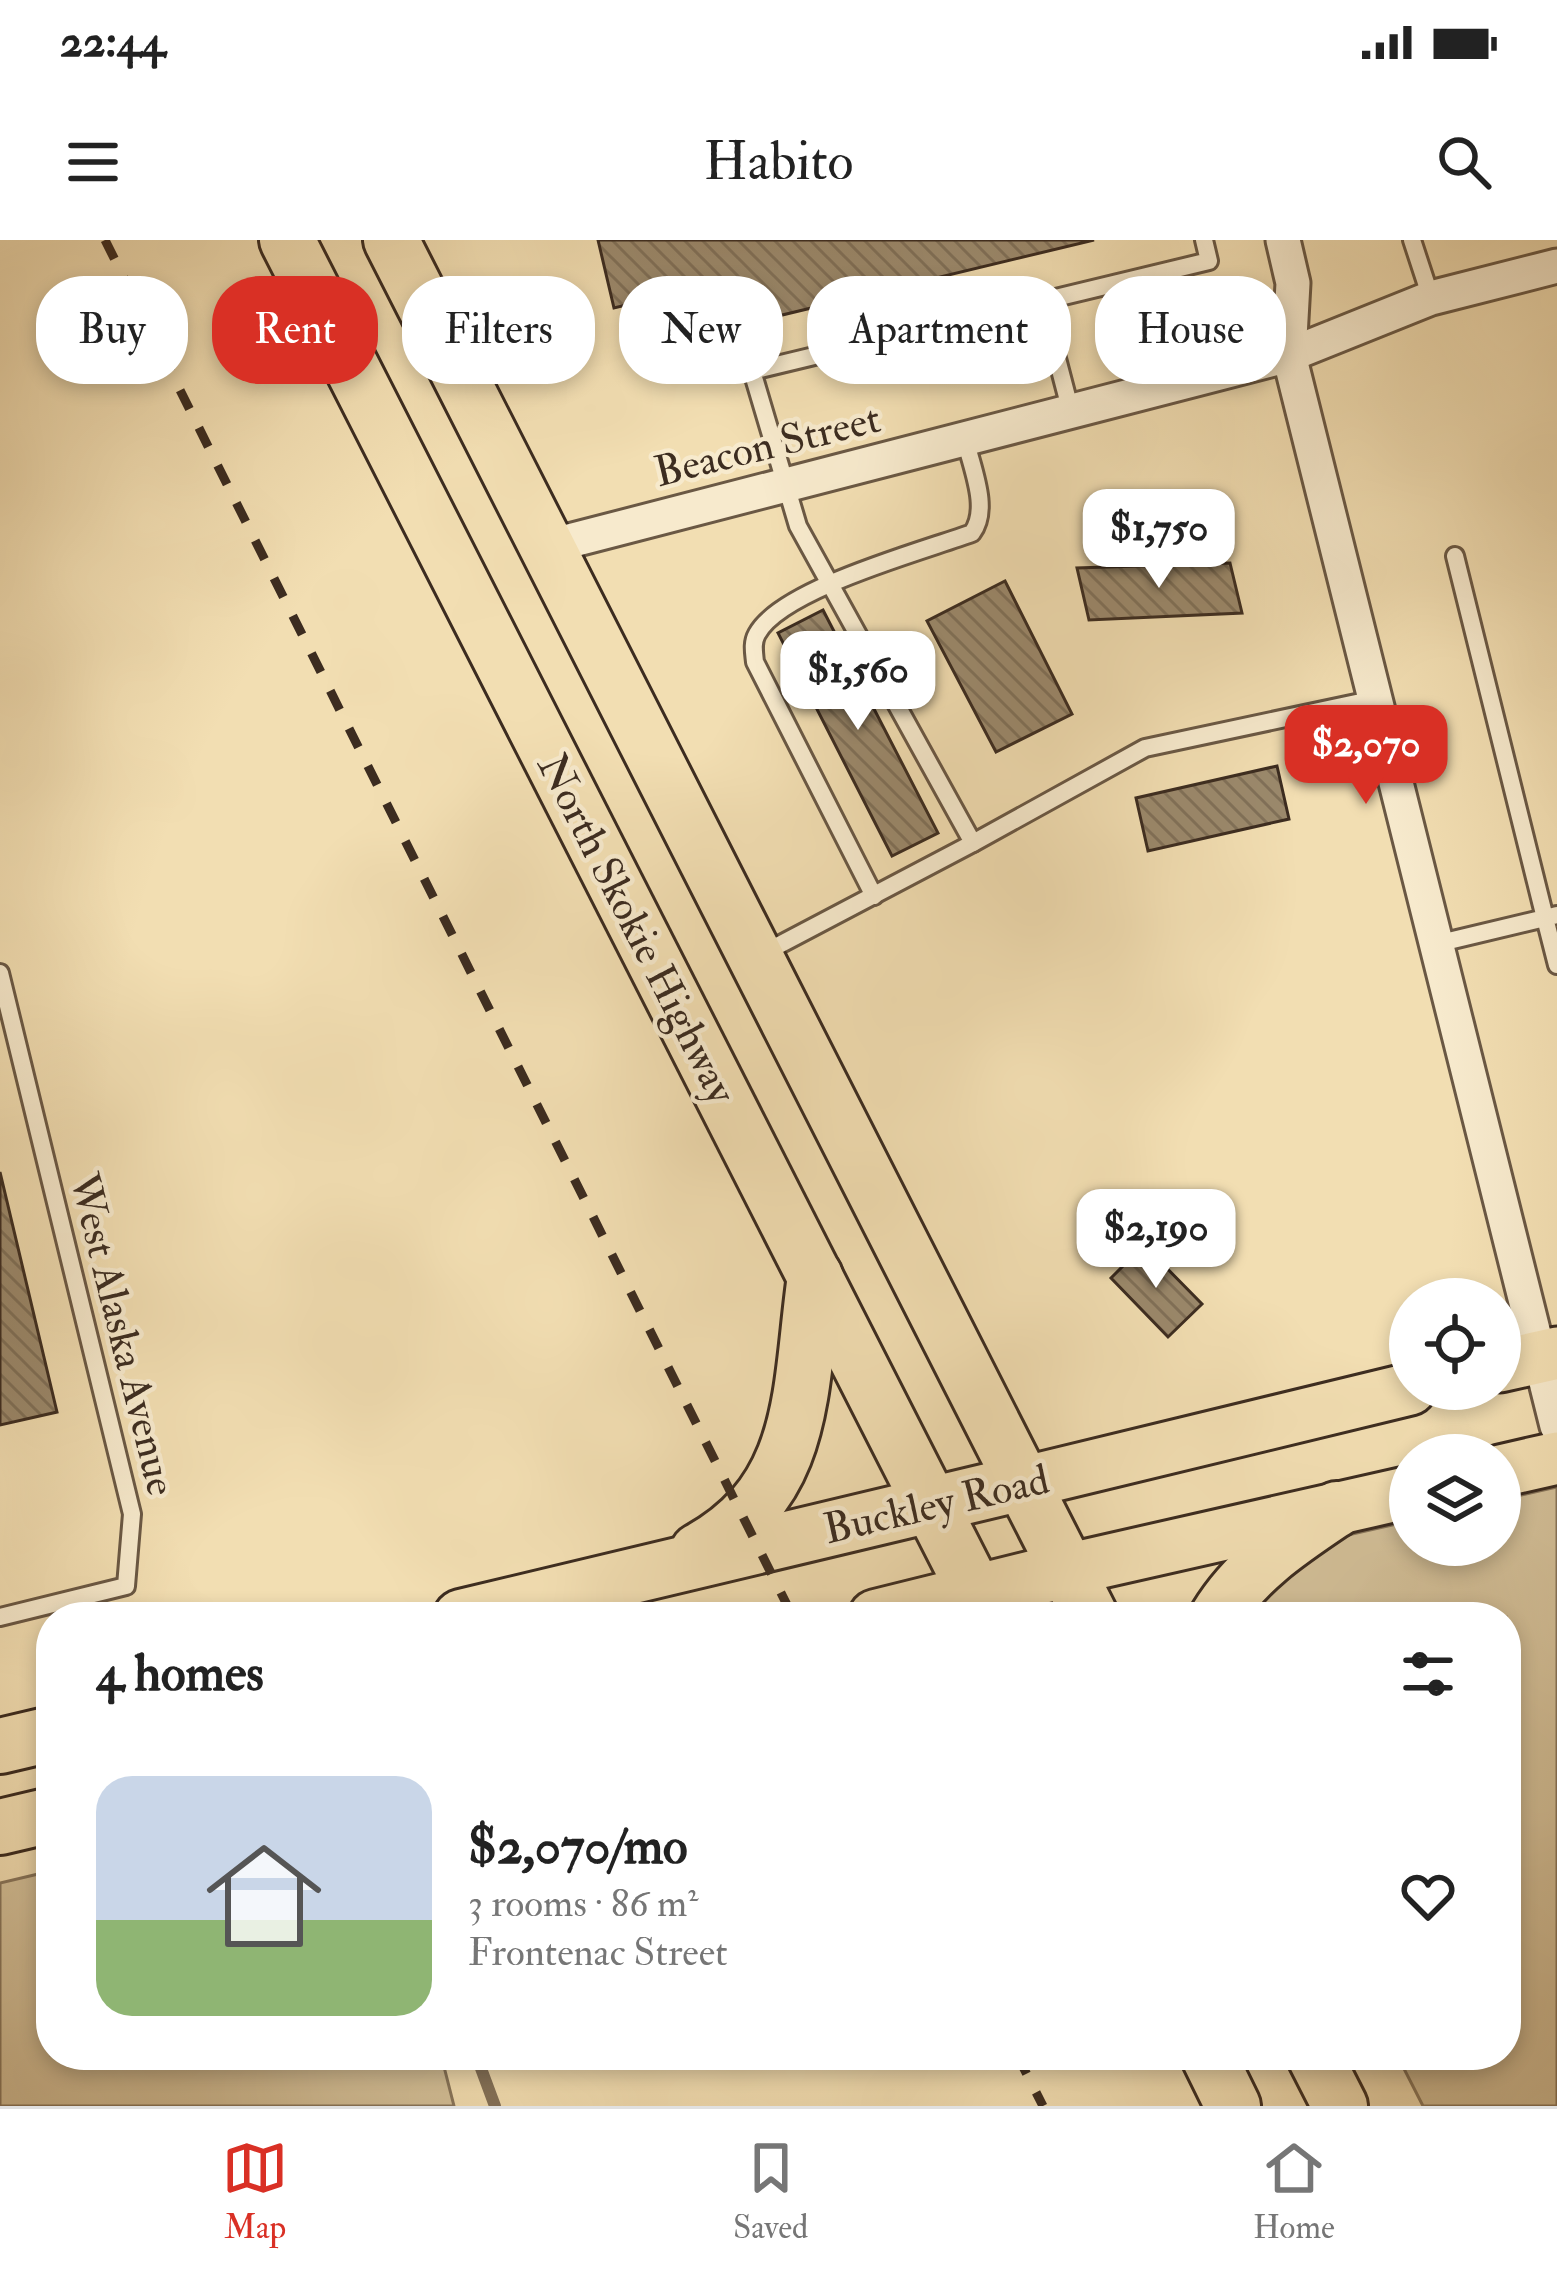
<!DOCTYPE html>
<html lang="en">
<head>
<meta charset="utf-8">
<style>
  body { margin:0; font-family:"IM FELL Double Pica",serif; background:#f2f2f2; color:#222; height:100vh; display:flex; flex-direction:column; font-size:45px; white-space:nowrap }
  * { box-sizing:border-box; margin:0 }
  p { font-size:39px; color:#767676 }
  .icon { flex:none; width:66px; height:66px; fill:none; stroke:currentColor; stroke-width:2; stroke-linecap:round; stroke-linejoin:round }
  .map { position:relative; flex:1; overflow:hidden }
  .sheet { position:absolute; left:36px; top:1362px; width:1485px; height:468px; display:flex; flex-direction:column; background:#fff; border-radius:48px; box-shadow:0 6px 18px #0003 }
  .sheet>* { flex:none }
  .top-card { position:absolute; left:36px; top:36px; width:1485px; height:108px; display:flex; gap:24px }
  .buttons { position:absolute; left:1389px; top:1038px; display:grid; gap:24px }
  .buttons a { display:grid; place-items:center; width:132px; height:132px; border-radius:50%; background:#fff; box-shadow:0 6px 18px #0003; font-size:60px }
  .price { position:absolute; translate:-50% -102px; padding:0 27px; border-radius:24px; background:#fff; color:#222; font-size:39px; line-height:78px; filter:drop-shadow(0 3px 6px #0008) }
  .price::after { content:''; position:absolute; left:50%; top:72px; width:36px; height:27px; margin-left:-18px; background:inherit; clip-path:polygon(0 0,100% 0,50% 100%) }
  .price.on { background:#d93025; color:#fff }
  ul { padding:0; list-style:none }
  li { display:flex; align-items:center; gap:36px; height:300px; padding:0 60px }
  li span { display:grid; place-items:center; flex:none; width:336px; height:240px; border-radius:36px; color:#555 }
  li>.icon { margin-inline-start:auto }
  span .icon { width:144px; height:144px; fill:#fffc; stroke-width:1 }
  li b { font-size:51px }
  h2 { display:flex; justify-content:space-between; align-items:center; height:144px; padding:0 60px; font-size:51px }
  .pill { padding:0 42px; border-radius:48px; background:#fff; box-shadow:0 6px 18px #0003; font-size:42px; line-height:108px }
  .pill.on { background:#d93025; color:#fff }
  .status { display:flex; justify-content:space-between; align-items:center; height:84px; padding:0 60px; background:#fff; direction:ltr }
  .status svg { height:33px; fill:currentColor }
  header { display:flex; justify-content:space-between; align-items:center; height:156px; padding:0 60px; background:#fff; font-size:54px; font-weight:600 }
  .menu { display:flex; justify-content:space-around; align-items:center; height:168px; border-top:3px solid #e0e0e0; background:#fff; font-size:33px; color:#767676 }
  .menu a { display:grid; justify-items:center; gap:6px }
  .menu .on { color:#d93025 }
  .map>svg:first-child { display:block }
  .green { fill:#d3c099; stroke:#88765c; stroke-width:3 }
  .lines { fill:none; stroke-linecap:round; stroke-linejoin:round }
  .stream { stroke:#84725a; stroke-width:12 }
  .building { fill:url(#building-back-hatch); stroke:#3c2c20; stroke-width:3 }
  .service-casing { stroke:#6a5844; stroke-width:22 }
  .minor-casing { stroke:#6a5844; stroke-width:39 }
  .primary-casing { stroke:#3c2c20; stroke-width:57 }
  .trunk-casing { stroke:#3c2c20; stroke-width:60 }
  .service { stroke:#f7eacd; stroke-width:16 }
  .minor { stroke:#f7eacd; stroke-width:33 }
  .primary { stroke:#f2deb2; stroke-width:51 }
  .trunk { stroke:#f2deb2; stroke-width:54 }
  .rail { stroke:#3c2c20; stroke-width:9; stroke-dasharray:21 21; stroke-linecap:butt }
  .labels { text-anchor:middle; stroke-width:9; stroke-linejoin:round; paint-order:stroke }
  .street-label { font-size:42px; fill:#3c2c20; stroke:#f7eacd }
</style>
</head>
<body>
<div class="status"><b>22:44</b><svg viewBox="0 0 49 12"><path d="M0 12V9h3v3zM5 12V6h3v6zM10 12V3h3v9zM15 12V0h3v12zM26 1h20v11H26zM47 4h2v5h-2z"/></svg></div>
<header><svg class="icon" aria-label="menu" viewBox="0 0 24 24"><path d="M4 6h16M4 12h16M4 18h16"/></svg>Habito<svg class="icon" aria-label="search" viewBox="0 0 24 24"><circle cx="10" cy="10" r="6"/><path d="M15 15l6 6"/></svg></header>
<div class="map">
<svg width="1557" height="1866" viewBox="0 0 1557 1866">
  <defs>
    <pattern id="building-back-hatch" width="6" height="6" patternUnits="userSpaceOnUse" patternTransform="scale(3)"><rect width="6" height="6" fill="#9b896c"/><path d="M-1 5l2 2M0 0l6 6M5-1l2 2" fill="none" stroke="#807058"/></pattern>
  </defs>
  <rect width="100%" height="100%" fill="#f2deb2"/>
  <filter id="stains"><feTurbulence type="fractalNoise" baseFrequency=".00167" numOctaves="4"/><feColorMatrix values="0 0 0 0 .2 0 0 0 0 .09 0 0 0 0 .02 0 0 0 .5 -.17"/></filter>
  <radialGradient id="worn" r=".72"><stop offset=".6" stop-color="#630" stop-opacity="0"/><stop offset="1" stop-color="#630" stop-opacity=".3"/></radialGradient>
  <g class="green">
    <polygon points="1557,1247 1557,1866 1423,1866 1397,1815 1506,1815 1506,1377 1232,1377 1339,1297 1410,1281 1410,1305 1500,1305 1500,1260"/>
    <polygon points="51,1631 51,1815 441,1815 454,1866 0,1866 0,1643"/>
  </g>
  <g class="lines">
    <polyline class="stream" points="476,1815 495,1866"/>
  </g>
  <g class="building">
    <polygon points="598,0 1094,0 670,102 659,57 614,68"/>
    <polygon points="1230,323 1242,373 1089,380 1077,328"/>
    <polygon points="1005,341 1072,474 996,512 927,381"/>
    <polygon points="823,370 938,593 892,616 778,393"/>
    <polygon points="1277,526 1289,579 1148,611 1136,558"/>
    <polygon points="0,932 57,1172 0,1185"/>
    <polygon points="1144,1005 1202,1064 1168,1097 1111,1038"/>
  </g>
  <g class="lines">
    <g class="service-casing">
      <g id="service">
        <polyline points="1412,0 1431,58"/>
        <polyline points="1042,61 1071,172"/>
        <polyline points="973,603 1145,508 1375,459"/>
        <path d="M874 656 755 422C754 412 752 403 757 394 781 349 923 311 972 293 990 269 972 229 966 202"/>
        <polyline points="1557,675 1545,678 1557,725"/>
        <polyline points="1436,704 1545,678 1455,316"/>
        <polyline points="762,714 973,603 798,286 752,131 1209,21 1204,0"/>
        <polyline points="0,733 132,1274 126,1346 0,1377"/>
      </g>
    </g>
    <g class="minor-casing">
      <g id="minor">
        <polyline points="1283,0 1293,43 1289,115 1557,1186"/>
        <polyline points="546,307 1289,115 1431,58 1557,26"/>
      </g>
    </g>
    <g class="primary-casing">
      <g id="primary">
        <polyline points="1500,1126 1557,1113"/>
        <polyline points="1500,1231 1557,1218"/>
        <polyline points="1022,1243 1410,1149"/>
        <polyline points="1066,1330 1410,1252"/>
      </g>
    </g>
    <g class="trunk-casing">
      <g id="trunk">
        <polyline points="287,0 988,1377"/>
        <polyline points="391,0 1091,1377"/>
        <path d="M698 1311C809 1250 799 1148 815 1036"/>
        <polyline points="461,1377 1022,1243"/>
        <polyline points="876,1377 1066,1330"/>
        <path d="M1217 1377C1246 1329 1291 1300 1337 1269"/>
        <polyline points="0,1506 51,1494"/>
        <polyline points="0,1587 51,1575"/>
        <polyline points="1208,1815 1233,1866"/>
        <polyline points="1314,1815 1340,1866"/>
      </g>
    </g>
    <use href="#service" class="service"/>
    <use href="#minor" class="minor"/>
    <use href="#primary" class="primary"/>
    <use href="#trunk" class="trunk"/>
    <g class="rail">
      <polyline points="105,0 793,1377"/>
      <polyline points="1017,1815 1043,1866"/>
    </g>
  </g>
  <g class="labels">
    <g class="street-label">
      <text transform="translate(767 204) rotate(-14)" y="15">Beacon Street</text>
      <text transform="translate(638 688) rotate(63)" y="15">North Skokie Highway</text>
      <text transform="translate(124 1094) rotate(76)" y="15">West Alaska Avenue</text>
      <text transform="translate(936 1263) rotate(-13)" y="15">Buckley Road</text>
    </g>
  </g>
  <rect width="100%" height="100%" filter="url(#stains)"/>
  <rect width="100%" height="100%" fill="url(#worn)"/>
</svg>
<div class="buttons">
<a><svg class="icon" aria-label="locate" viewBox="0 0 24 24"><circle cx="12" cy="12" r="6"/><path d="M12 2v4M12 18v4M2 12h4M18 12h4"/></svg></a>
<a><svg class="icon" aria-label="layers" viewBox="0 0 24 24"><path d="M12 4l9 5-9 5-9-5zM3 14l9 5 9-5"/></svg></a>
</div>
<b class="price" style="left:1159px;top:351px">$1,750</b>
<b class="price" style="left:858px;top:493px">$1,560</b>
<b class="price on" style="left:1366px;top:567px">$2,070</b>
<b class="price" style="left:1156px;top:1051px">$2,190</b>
<div class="top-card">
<a class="pill">Buy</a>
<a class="pill on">Rent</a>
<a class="pill">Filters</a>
<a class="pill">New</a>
<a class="pill">Apartment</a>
<a class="pill">House</a>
</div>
<section class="sheet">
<h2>4 homes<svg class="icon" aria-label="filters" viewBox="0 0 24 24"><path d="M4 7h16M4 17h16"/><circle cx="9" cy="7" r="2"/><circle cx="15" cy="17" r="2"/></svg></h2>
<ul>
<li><span style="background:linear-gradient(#c9d6e8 60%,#8fb573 0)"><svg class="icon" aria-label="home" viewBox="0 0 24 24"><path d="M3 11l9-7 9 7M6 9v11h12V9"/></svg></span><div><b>$2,070/mo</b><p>3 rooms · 86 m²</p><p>Frontenac Street</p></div><svg class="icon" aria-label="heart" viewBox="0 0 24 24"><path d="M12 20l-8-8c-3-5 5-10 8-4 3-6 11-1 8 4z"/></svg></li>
</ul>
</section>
</div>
<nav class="menu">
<a class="on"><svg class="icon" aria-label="map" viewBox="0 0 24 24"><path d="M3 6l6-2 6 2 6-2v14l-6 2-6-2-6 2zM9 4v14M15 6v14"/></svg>Map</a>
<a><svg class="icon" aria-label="saved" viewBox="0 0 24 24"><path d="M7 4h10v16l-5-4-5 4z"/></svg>Saved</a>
<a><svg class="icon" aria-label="home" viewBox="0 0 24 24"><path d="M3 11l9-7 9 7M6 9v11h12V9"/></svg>Home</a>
</nav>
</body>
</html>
